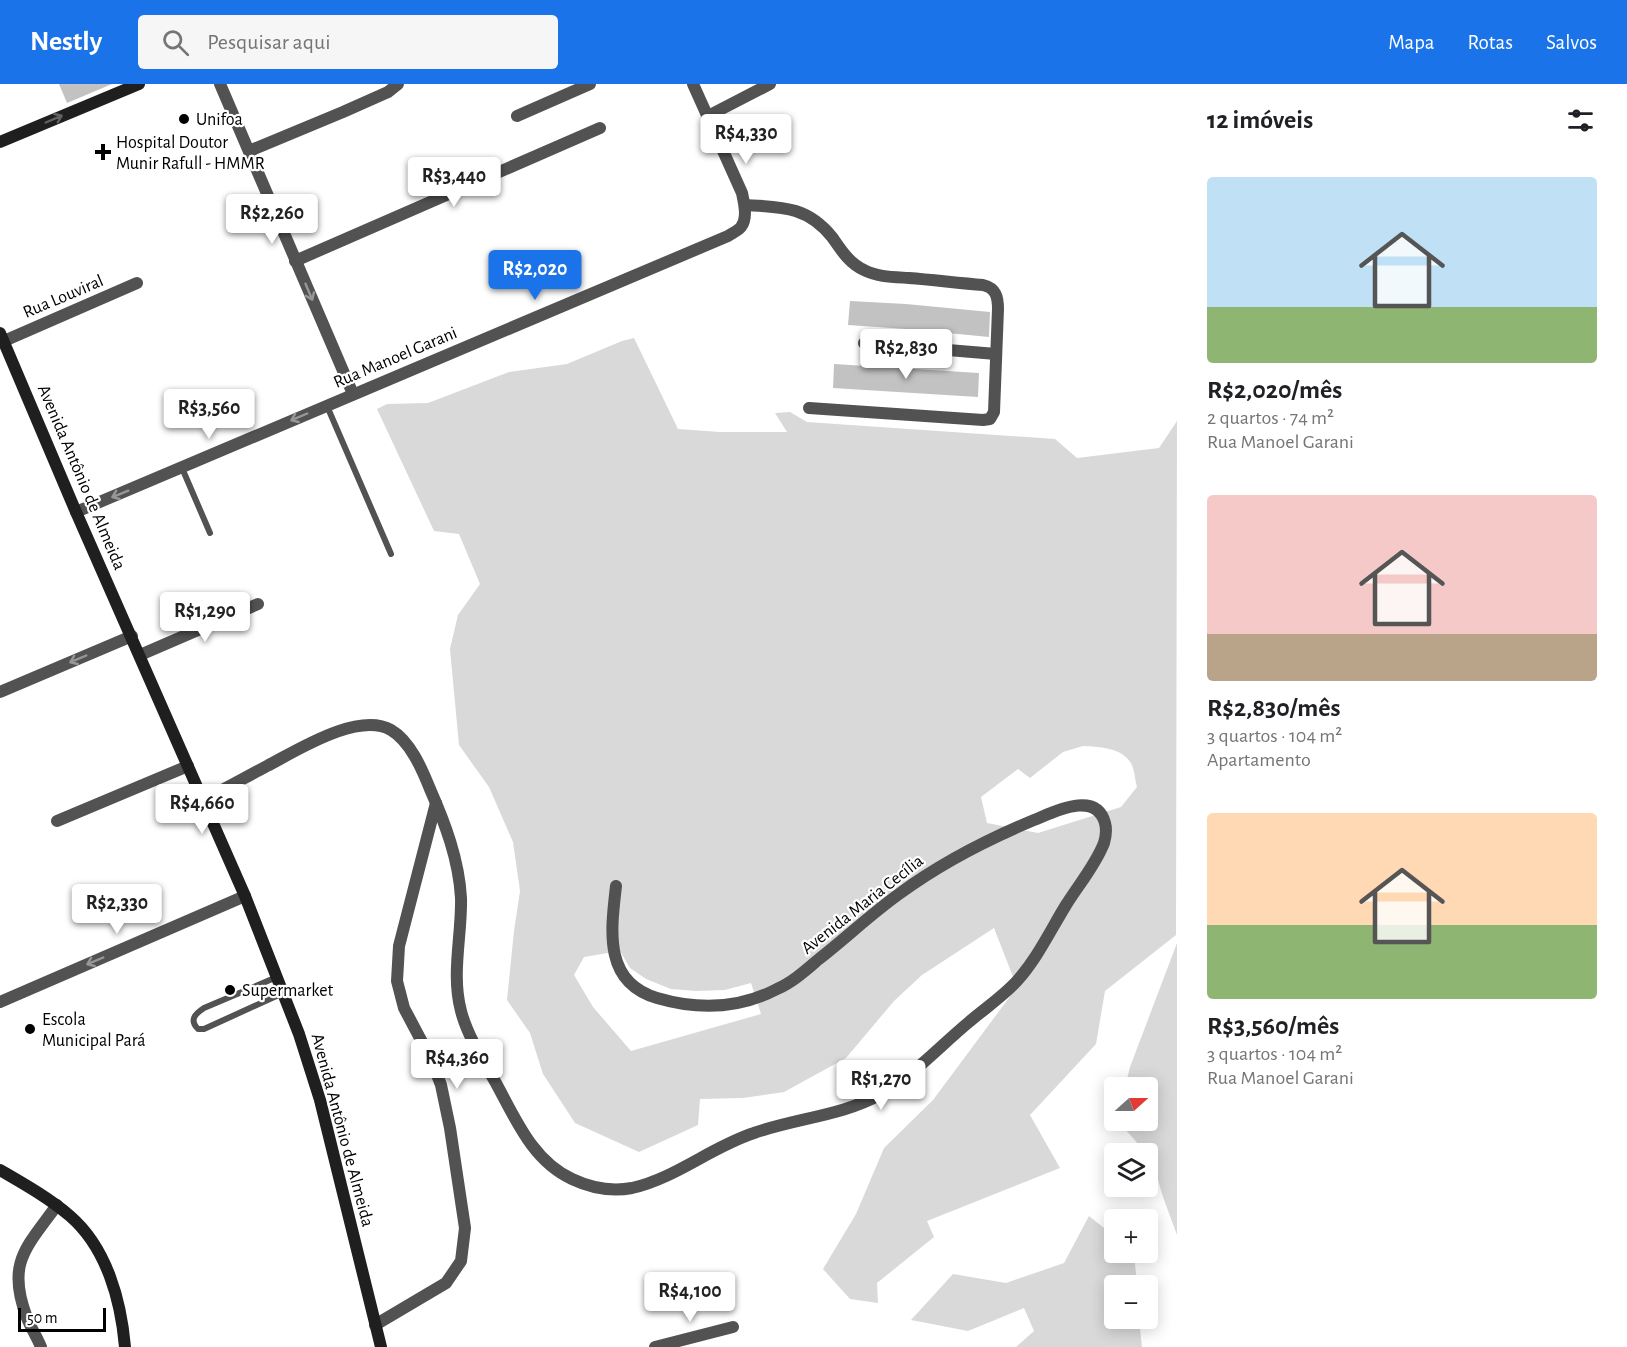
<!DOCTYPE html>
<html lang="pt">
<head>
<meta charset="utf-8">
<style>
  body { margin:0; font-family:"Alegreya Sans",sans-serif; background:#f6f6f6; color:#202124; height:100vh; display:flex; flex-direction:column; font-size:22px; white-space:nowrap }
  * { box-sizing:border-box; margin:0 }
  p { font-size:20px; color:#757577 }
  .icon { flex:none; width:33px; height:33px; fill:none; stroke:currentColor; stroke-width:2; stroke-linecap:round; stroke-linejoin:round }
  .map { position:relative; flex:1; overflow:hidden }
  .drawer { display:flex; flex-direction:column; background:#fff; width:450px }
  .drawer>* { flex:none }
  .needle { width:39px; rotate:69deg }
  .tools { position:absolute; left:1104px; top:993px; display:grid; gap:12px }
  .tools a { display:grid; place-items:center; width:54px; height:54px; border-radius:6px; background:#fff; box-shadow:0 3px 15px #0003; font-size:30px }
  .scale { position:absolute; left:18px; bottom:15px; width:88px; box-sizing:border-box; padding-left:6px; border:3px solid #000; border-top:0; font-size:16px; line-height:21px; white-space:nowrap; color:#000; -webkit-text-stroke:4px #fff; paint-order:stroke }
  .price { position:absolute; translate:-50% -51px; padding:0 14px; border-radius:6px; background:#fff; color:#222; font-size:20px; line-height:39px; filter:drop-shadow(0 2px 3px #0008) }
  .price::after { content:''; position:absolute; left:50%; top:36px; width:18px; height:14px; margin-left:-9px; background:inherit; clip-path:polygon(0 0,100% 0,50% 100%) }
  .price.active { background:#1a73e8; color:#fff }
  ul { padding:0; list-style:none }
  li { display:grid; align-content:center; gap:12px; height:318px; padding:0 30px }
  li span { display:grid; place-items:center; height:186px; border-radius:6px; color:#555 }
  li>.icon { margin-inline-start:auto }
  span .icon { width:108px; height:108px; fill:#fffc; stroke-width:1 }
  li b { font-size:26px }
  h2 { display:flex; justify-content:space-between; align-items:center; height:72px; padding:0 30px; font-size:26px }
  header { display:flex; align-items:center; gap:36px; box-sizing:border-box; height:84px; padding:0 30px; background:#1a73e8; color:#fff }
  header strong { font-size:28px }
  nav { display:flex; gap:33px; margin-inline-start:auto; font-size:21px }
  .search { width:420px; height:54px; background:#f6f6f6; display:flex; align-items:center; gap:15px; box-sizing:border-box; padding:0 21px; border-radius:6px; color:#757577; font-size:22px }
  main { display:flex; flex:1; min-height:0 }
  .map>svg:first-child { display:block }
  .green { fill:#d9d9d9; fill-rule:evenodd }
  .building { fill:#c2c2c2 }
  .lines { fill:none; stroke-linecap:round; stroke-linejoin:round }
  .lane { stroke:#525252; stroke-width:6 }
  .street { stroke:#525252; stroke-width:12 }
  .secondary { stroke:#1f1f1f; stroke-width:12 }
  .oneway { stroke:#626262 }
  .oneway2 { stroke:#979797 }
  .poi-dot { fill:#000; stroke:#fff; stroke-width:2 }
  .labels { text-anchor:middle; stroke-width:4.5; stroke-linejoin:round; paint-order:stroke }
  .poi-label { font-size:18px; fill:#000; stroke:#fff; text-anchor:start }
  .street-label { font-size:18px; fill:#000; stroke:#fff }
</style>
</head>
<body>
<header>
<strong>Nestly</strong>
<div class="search"><svg class="icon" aria-label="search" viewBox="0 0 24 24"><circle cx="10" cy="10" r="6"/><path d="M15 15l6 6"/></svg>Pesquisar aqui</div>
<nav><a>Mapa</a><a>Rotas</a><a>Salvos</a></nav>
</header>
<main>
<div class="map">
<svg width="1177" height="1263" viewBox="0 0 1177 1263">
  <rect width="100%" height="100%" fill="#fff"/>
  <g class="green">
    <path d="M634 254 678 345 720 348H787L775 329 790 328 807 338 1055 355 1077 374 1159 364 1177 337 1176 851 1105 907 1096 960 1030 1031 1060 1084 927 1137 934 1153 877 1199 878 1219 850 1215 823 1185 856 1130 884 1064 933 1016 1017 903 994 844 922 891 894 917 846 974 784 1008 743 1014 700 1015 698 1041 639 1068 575 1039 543 990 530 949 507 916 514 847 520 807 513 758 489 703 459 661 450 565 458 531 480 500 459 450 434 447 377 325 387 320 428 319 509 288 567 280 622 257ZM1083 662C1101 663 1127 664 1133 684 1135 690 1135 697 1137 703L1121 723 1038 749 987 739 981 713 1018 685 1030 694 1063 668ZM620 867 630 884 646 895 671 905 696 907 725 906 751 899 761 930 631 967 593 923 574 891 584 873Z"/>
    <polygon points="1177,859 1177,1151 1163,1113 1153,1079 1148,1072 1148,1070 1146,1069 1118,1037 1148,1036 1148,1004 1125,1003 1130,983"/>
    <polygon points="1089,1132 1114,1152 1114,1168 1134,1169 1137,1201 1114,1202 1114,1234 1139,1235 1142,1263 1016,1263 1034,1247 1024,1224 968,1247 911,1236 953,1190 1006,1199 1064,1179"/>
  </g>
  <g class="building">
    <polygon points="59,0 112,0 67,19"/>
    <polygon points="850,217 906,220 990,228 989,253 906,245 848,241"/>
    <polygon points="834,280 979,289 978,313 833,304"/>
  </g>
  <g class="lines">
    <g class="lane">
      <polyline points="327,322 391,470"/>
      <polyline points="182,384 210,449"/>
      <path d="M277 893 204 924C195 930 189 936 198 945H204L283 909"/>
    </g>
    <g class="street">
      <polyline points="220,0 353,310"/>
      <polyline points="517,32 590,0"/>
      <polyline points="708,32 770,0"/>
      <polyline points="249,67 343,28 388,8 398,0"/>
      <path d="M745 121C781 123 807 122 832 153 841 166 849 179 864 186 877 193 894 193 909 194 934 196 958 199 983 201 996 204 998 213 998 225L994 328 990 335 983 336 809 324"/>
      <polyline points="295,177 600,44"/>
      <polyline points="4,257 137,199"/>
      <polyline points="864,259 996,270"/>
      <path d="M76 428 728 152C732 149 738 147 741 143 748 134 744 119 742 109L693 0"/>
      <polyline points="140,571 258,520"/>
      <polyline points="0,608 132,552"/>
      <path d="M203 716C225 705 246 693 267 682 296 667 358 627 391 646 410 657 422 685 430 705 445 739 459 776 461 814 462 851 451 890 461 927 467 951 484 978 497 1001 516 1036 533 1077 572 1095 591 1104 610 1108 632 1104 676 1094 711 1063 754 1049 796 1034 842 1032 881 1010 914 991 940 962 969 938 984 925 1002 913 1016 898 1037 875 1050 847 1066 821 1079 800 1095 782 1104 759 1106 752 1107 746 1105 739 1096 706 1054 728 1034 736 986 756 941 779 899 810 871 830 846 854 819 875 806 886 793 898 777 905 739 925 698 926 657 914 603 898 611 846 616 802"/>
      <polyline points="57,737 188,682"/>
      <polyline points="0,918 245,812"/>
      <polyline points="375,1241 446,1199 461,1177 465,1144 450,1044 441,1001 431,975 404,924 397,897 399,862 436,719"/>
      <path d="M41 1263C37 1253 31 1244 27 1234 6 1179 26 1164 57 1121"/>
      <polyline points="655,1263 733,1243"/>
    </g>
    <g class="secondary">
      <polyline points="0,58 139,0"/>
      <polyline points="0,249 76,428 245,812 299,950 320,1016 381,1263"/>
      <path d="M0 1086C24 1100 49 1114 70 1132 107 1164 121 1217 125 1263"/>
    </g>
  </g>
  <defs><path id="oneway-shaft" d="M-6 0H5M1.5-3L5.5 0L1.5 3" fill="none" stroke-width="1.6" stroke-linecap="round" stroke-linejoin="round" transform="scale(1.5)"/></defs>
  <use class="oneway" href="#oneway-shaft" transform="translate(54 35) rotate(-23)"/>
  <g class="oneway2">
    <use href="#oneway-shaft" transform="translate(309 208) rotate(67)"/>
    <use href="#oneway-shaft" transform="translate(299 333) rotate(157)"/>
    <use href="#oneway-shaft" transform="translate(120 410) rotate(158)"/>
    <use href="#oneway-shaft" transform="translate(78 575) rotate(157)"/>
    <use href="#oneway-shaft" transform="translate(95 877) rotate(157)"/>
  </g>
  <g class="poi-dot">
    <circle cx="184" cy="35" r="6"/>
    <path d="M100 59h6v6h6v6h-6v6h-6v-6h-6v-6h6z"/>
    <circle cx="230" cy="906" r="6"/>
    <circle cx="30" cy="945" r="6"/>
  </g>
  <g class="labels">
    <g class="poi-label">
      <text x="196" y="41">Unifoa</text>
      <text x="116" y="64">Hospital Doutor<tspan x="116" dy="21">Munir Rafull - HMMR</tspan></text>
      <text x="242" y="912">Supermarket</text>
      <text x="42" y="941">Escola<tspan x="42" dy="21">Municipal Pará</tspan></text>
    </g>
    <g class="street-label">
      <text transform="translate(63 212) rotate(-23)" y="6">Rua Louviral</text>
      <text transform="translate(395 273) rotate(-23)" y="6">Rua Manoel Garani</text>
      <text transform="translate(82 393) rotate(67)" y="6">Avenida Antônio de Almeida</text>
      <text transform="translate(862 820) rotate(-38)" y="6">Avenida Maria Cecília</text>
      <text transform="translate(343 1046) rotate(75)" y="6">Avenida Antônio de Almeida</text>
    </g>
  </g>
</svg>
<div class="tools">
<a><svg class="needle" viewBox="-14 -14 28 28"><path d="M0-13l5 13h-10z" fill="#e53935"/><path d="M0 13l5-13h-10z" fill="#757577"/></svg></a>
<a><svg class="icon" aria-label="layers" viewBox="0 0 24 24"><path d="M12 4l9 5-9 5-9-5zM3 14l9 5 9-5"/></svg></a>
<a>+</a>
<a>−</a>
</div>
<div class="scale">50 m</div>
<b class="price" style="left:746px;top:81px">R$4,330</b>
<b class="price" style="left:454px;top:124px">R$3,440</b>
<b class="price" style="left:272px;top:161px">R$2,260</b>
<b class="price active" style="left:535px;top:217px">R$2,020</b>
<b class="price" style="left:906px;top:296px">R$2,830</b>
<b class="price" style="left:209px;top:356px">R$3,560</b>
<b class="price" style="left:205px;top:559px">R$1,290</b>
<b class="price" style="left:202px;top:751px">R$4,660</b>
<b class="price" style="left:117px;top:851px">R$2,330</b>
<b class="price" style="left:457px;top:1006px">R$4,360</b>
<b class="price" style="left:881px;top:1027px">R$1,270</b>
<b class="price" style="left:690px;top:1239px">R$4,100</b>
</div>
<section class="drawer">
<h2>12 imóveis<svg class="icon" aria-label="filters" viewBox="0 0 24 24"><path d="M4 7h16M4 17h16"/><circle cx="9" cy="7" r="2"/><circle cx="15" cy="17" r="2"/></svg></h2>
<ul>
<li><span style="background:linear-gradient(#bfe0f5 70%,#8fb573 0)"><svg class="icon" aria-label="home" viewBox="0 0 24 24"><path d="M3 11l9-7 9 7M6 9v11h12V9"/></svg></span><div><b>R$2,020/mês</b><p>2 quartos · 74 m²</p><p>Rua Manoel Garani</p></div></li>
<li><span style="background:linear-gradient(#f6c9c9 75%,#b9a48a 0)"><svg class="icon" aria-label="home" viewBox="0 0 24 24"><path d="M3 11l9-7 9 7M6 9v11h12V9"/></svg></span><div><b>R$2,830/mês</b><p>3 quartos · 104 m²</p><p>Apartamento</p></div></li>
<li><span style="background:linear-gradient(#ffd9b3 60%,#8fb573 0)"><svg class="icon" aria-label="home" viewBox="0 0 24 24"><path d="M3 11l9-7 9 7M6 9v11h12V9"/></svg></span><div><b>R$3,560/mês</b><p>3 quartos · 104 m²</p><p>Rua Manoel Garani</p></div></li>
</ul>
</section>
</main>
</body>
</html>
